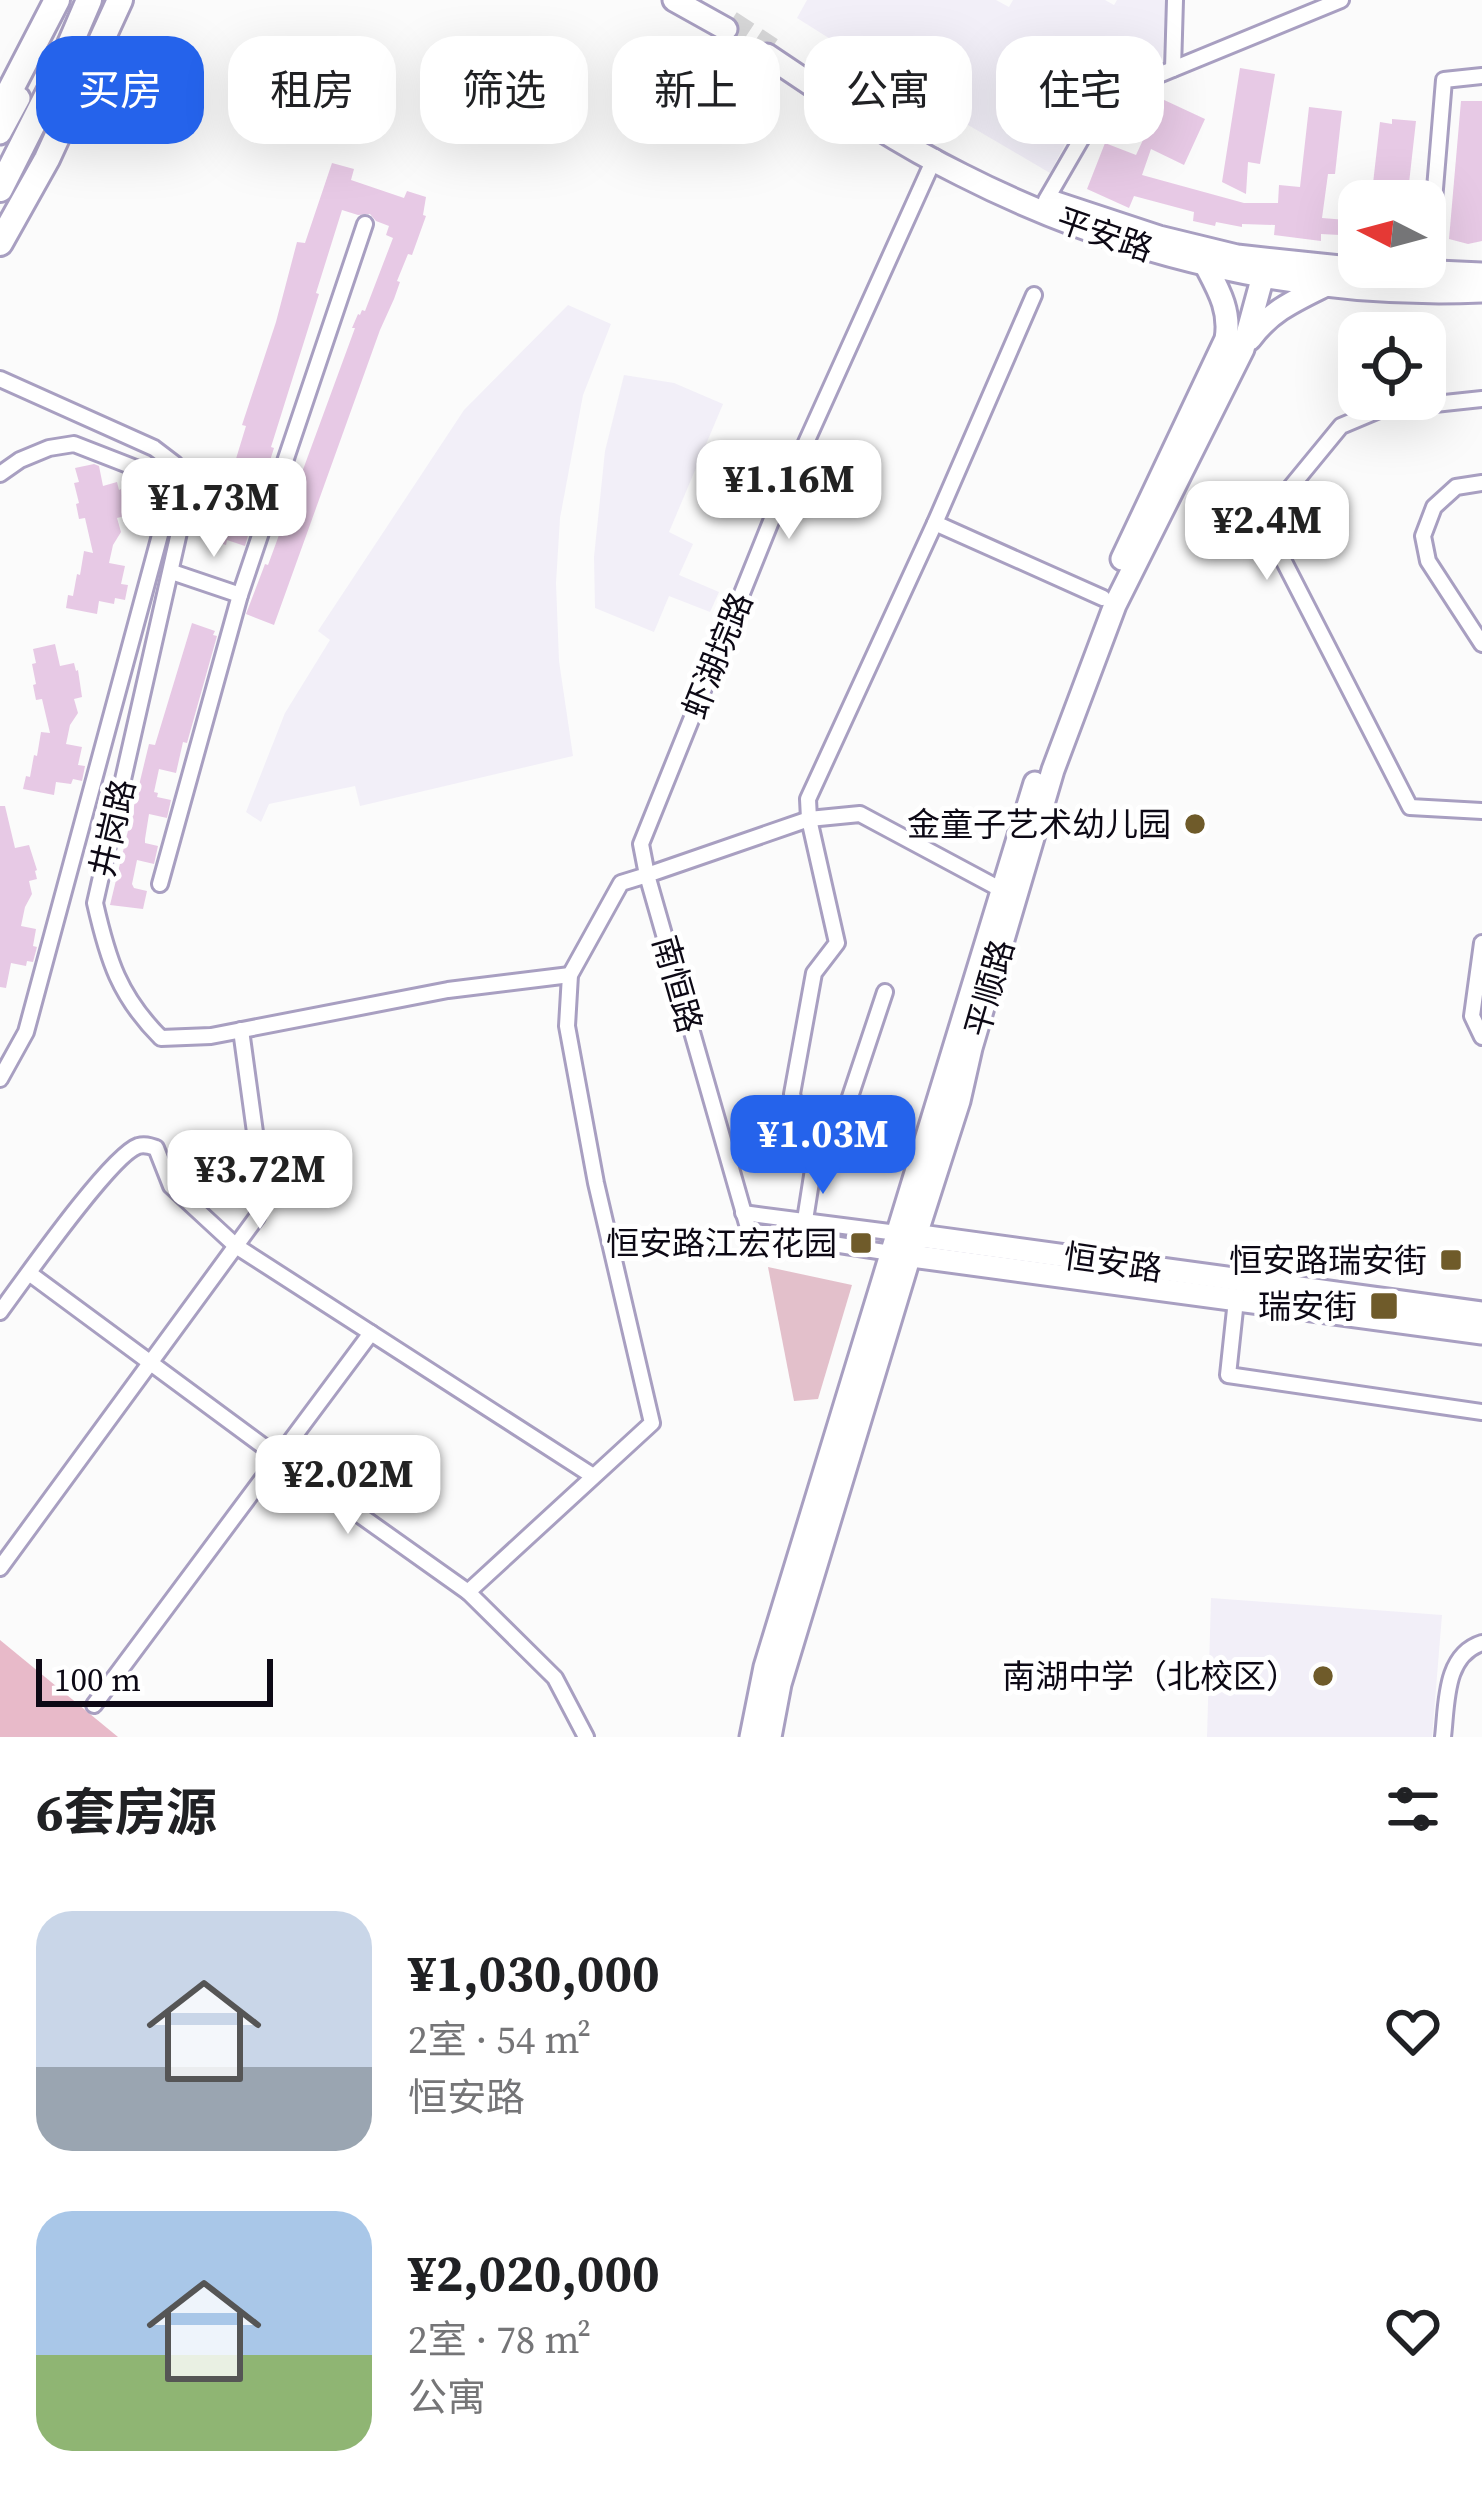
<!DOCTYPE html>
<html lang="zh">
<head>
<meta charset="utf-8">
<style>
  body { margin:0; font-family:"Source Serif 4","Noto Sans SC",serif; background:#f2f2f2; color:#202124; height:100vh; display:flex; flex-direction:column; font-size:45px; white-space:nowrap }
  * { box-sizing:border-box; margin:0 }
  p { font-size:39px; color:#757577 }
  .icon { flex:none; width:66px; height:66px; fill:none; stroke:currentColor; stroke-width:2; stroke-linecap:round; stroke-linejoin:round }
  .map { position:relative; height:1737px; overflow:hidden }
  .details { display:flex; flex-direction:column; background:#fff; flex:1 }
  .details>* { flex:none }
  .top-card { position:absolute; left:36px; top:36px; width:1410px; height:108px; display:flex; gap:24px }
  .needle { width:78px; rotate:276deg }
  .buttons { position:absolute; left:1338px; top:180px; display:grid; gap:24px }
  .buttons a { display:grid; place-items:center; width:108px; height:108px; border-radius:24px; background:#fff; box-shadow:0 12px 48px #0002; font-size:60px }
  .scale { position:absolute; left:36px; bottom:30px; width:237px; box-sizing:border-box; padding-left:12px; border:6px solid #0d0915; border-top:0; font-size:33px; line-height:42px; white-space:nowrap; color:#0d0915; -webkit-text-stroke:9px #fff; paint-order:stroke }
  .price { position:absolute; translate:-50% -102px; padding:0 27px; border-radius:24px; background:#fff; color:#222; font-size:39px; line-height:78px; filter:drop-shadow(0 3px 6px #0008) }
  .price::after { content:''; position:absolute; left:50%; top:72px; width:36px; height:27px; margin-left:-18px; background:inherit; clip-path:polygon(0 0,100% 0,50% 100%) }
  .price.on { background:#2563eb; color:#fff }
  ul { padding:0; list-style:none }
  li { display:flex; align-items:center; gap:36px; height:300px; padding:0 36px }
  li span { display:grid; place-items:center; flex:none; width:336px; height:240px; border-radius:36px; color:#555 }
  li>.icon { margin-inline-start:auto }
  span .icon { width:144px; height:144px; fill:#fffc; stroke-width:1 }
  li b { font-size:51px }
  h2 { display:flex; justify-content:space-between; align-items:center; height:144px; padding:0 36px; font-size:51px }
  .chip { padding:0 42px; border-radius:36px; background:#fff; box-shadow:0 12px 48px #0002; font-size:42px; line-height:108px }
  .chip.on { background:#2563eb; color:#fff }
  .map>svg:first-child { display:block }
  .built { fill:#f2eff8 }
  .green { fill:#e3c0cb }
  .forest { fill:#e8bac9 }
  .building { fill:#e7c9e5 }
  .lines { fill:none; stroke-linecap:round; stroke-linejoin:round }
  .secondary-tunnel { stroke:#d7d7d8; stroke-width:21; stroke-dasharray:21 10; stroke-linecap:butt }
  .minor-casing { stroke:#a89fc1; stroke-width:20 }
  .secondary-casing { stroke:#a89fc1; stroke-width:27 }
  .primary-casing { stroke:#a89fc1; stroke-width:27 }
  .trunk-casing { stroke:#a89fc1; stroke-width:30 }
  .minor { stroke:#fff; stroke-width:14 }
  .secondary { stroke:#fff; stroke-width:21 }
  .primary { stroke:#fff; stroke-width:21 }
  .trunk { stroke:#fff; stroke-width:24 }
  .poi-dot { fill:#6f5b2a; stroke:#fff; stroke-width:4.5 }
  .labels { text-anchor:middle; stroke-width:10; stroke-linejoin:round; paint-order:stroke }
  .street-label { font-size:33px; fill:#0d0915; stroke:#fff }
  .poi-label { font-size:33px; fill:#0d0915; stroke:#fff; text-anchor:end }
</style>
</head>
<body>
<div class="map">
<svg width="1482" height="1737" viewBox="0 0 1482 1737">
  <rect width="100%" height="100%" fill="#fbfbfb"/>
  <g class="built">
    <polygon points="807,0 996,0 1009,7 1013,0 1105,0 1114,5 1117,0 1166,0 1162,61 1104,88 1080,115 1050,173 946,112 797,18"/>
    <polygon points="568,305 611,324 583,395 560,518 556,583 559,661 573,756 360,806 355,786 269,804 261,822 246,812 285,713 330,640 318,631 464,410"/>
    <polygon points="624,375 674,383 723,404 669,532 693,544 679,575 719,592 710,612 669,596 654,632 595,608 594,557 605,451"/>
    <polygon points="1211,1598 1442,1615 1432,1737 1207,1737"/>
  </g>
  <polygon class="green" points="768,1267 852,1285 818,1399 794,1401"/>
  <polygon class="forest" points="0,1640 118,1737 0,1737"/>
  <g class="building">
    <polygon points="1240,68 1275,74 1260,164 1248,162 1246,194 1222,182"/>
    <polygon points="1162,99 1205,119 1184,165 1151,149 1142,175 1244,203 1278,203 1279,185 1300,187 1309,107 1342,111 1335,174 1328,174 1322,218 1359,221 1359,236 1321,234 1321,241 1274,235 1275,225 1242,224 1242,227 1216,222 1215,226 1193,221 1194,212 1134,196 1129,208 1087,189 1105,143 1136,155"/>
    <polygon points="1461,101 1482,101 1482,241 1468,244 1449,239"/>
    <polygon points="1392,119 1416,121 1407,201 1371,201 1380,122 1392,124"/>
    <polygon points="332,163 354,169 351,180 404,198 407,191 426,197 423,215 426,216 412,255 408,254 397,281 400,282 394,299 380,330 274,625 246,614 265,564 268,565 355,328 352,328 358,314 360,315 362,310 365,311 393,238 386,235 389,226 376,221 370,214 358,215 342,210 316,293 319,294 271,447 274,448 268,467 265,466 253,500 258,501 245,546 227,540 226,545 210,540 240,463 235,462 246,426 242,425 276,322 297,242 305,243"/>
    <polygon points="94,464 99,466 103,486 117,482 119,490 121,489 125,516 117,518 121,532 113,545 109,563 125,566 121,584 128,585 125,600 115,598 114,604 99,601 97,614 66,608 68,595 73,596 77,574 80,575 84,551 93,553 85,518 79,519 76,504 79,503 74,483 79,482 75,468"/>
    <polygon points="192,623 215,631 213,635 217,636 187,743 183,742 176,773 159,769 154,792 158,793 157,797 171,800 167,818 149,814 145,839 145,843 158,846 154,864 137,860 132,884 134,888 147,891 143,909 110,905 149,744 155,745"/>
    <polygon points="55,644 60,666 74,663 76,671 78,670 82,697 74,699 78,713 70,725 66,744 82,747 78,765 85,766 82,781 73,779 71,784 56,782 54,795 23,789 26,776 30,777 34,755 37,756 41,732 50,733 42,699 36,700 33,685 36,684 32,664 36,663 33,649"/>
    <polygon points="0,806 5,806 15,848 29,845 37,870 35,871 37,879 29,881 32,894 25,907 21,926 36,929 33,946 37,947 33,962 27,961 26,966 11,963 6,988 0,987"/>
  </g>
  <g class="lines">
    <polyline class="secondary-tunnel" points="731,21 772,48"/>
    <g class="minor-casing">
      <g id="minor">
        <polyline points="1173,69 1175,0"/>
        <polyline points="1046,200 1097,112 1117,92 1341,0"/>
        <polyline points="1428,273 1444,80 1482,76"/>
        <path d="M0 379 154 448 175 464 190 484 95 903C108 960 119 996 161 1038L211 1036 448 990 570 975"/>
        <polyline points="1482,399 1379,410 1341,426 1290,488 1273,532 1276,546 1410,807 1482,811"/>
        <polyline points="0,474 20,460 49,448 74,444 146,472 160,486 165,506 160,535 26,1032 0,1079"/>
        <polyline points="1482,483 1456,487 1434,507 1423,536 1428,561 1482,644"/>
        <polyline points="935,523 1103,598"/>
        <polyline points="172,572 240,595"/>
        <polyline points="160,884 240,595 365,224"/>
        <polyline points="1482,943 1472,1016 1482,1037"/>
        <polyline points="885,992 843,1118 826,1126 813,1123 798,1114 792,1094 814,973 837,943 809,819 808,799 935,523 1034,295"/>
        <polyline points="743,1213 897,1233"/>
        <polyline points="805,1220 820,1125"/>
        <polyline points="891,1253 749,1231 647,875 809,819 860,814 1000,889"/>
        <polyline points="29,1273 278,1457 468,1592 652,1423 596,1183 567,1026 570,975 621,883 647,875 641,844 776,509 935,157"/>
        <polyline points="1236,1300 1228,1375 1482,1412"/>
        <path d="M0 1312C23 1281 110 1156 138 1146 145 1144 150 1146 156 1148L171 1186 236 1246 593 1476"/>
        <polyline points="0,1568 257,1217 264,1198 241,1030"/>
        <polyline points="468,1592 555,1678 586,1737"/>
        <polyline points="94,1705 371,1333"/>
        <path d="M1443 1737C1447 1704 1444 1655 1482 1643"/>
      </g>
    </g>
    <g class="secondary-casing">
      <g id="secondary">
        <polyline points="674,0 726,29"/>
        <path d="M767 55C831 98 893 141 962 175 1121 256 1303 299 1482 291"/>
        <polyline points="1053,202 1159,237 1237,256 1350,268 1482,274"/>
        <path d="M1250 339C1270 311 1296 300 1326 285"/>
        <path d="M1122 559 1226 339C1231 310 1218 289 1205 264"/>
        <polyline points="906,1234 1482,1313"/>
        <polyline points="897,1254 1482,1333"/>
        <polyline points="751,1737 765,1667 1035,783"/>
        <polyline points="770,1737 780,1684 916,1235 959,1101 971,1048 1053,770 1115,605 1243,349 1267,261"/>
      </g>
    </g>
    <g class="primary-casing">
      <polyline id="primary" points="0,133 19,98"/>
    </g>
    <g class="trunk-casing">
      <g id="trunk">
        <polyline points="0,110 57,0"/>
        <polyline points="0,189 53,84 89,0"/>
        <polyline points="0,243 47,159 120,0"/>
      </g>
    </g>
    <use href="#minor" class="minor"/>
    <use href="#secondary" class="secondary"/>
    <use href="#primary" class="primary"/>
    <use href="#trunk" class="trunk"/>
  </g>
  <g class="poi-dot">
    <circle cx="1195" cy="824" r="12"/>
    <rect x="849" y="1231" width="24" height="24" rx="6"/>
    <rect x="1439" y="1248" width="24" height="24" rx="6"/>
    <rect x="1369" y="1291" width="30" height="30" rx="6"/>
    <circle cx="1323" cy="1676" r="12"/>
  </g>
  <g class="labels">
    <g class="street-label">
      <text transform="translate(1105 234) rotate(19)" y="12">平安路</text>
      <text transform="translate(717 655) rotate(-68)" y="12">虾湖垸路</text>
      <text transform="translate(112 828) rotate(-77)" y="12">井岗路</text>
      <text transform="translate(678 984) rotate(74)" y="12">南恒路</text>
      <text transform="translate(989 988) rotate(-74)" y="12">平顺路</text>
      <text transform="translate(1113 1262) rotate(8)" y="12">恒安路</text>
    </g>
    <g class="poi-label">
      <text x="1171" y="836">金童子艺术幼儿园</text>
      <text x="837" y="1255">恒安路江宏花园</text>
      <text x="1427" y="1272">恒安路瑞安街</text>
      <text x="1357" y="1318">瑞安街</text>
      <text x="1299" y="1688">南湖中学（北校区）</text>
    </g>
  </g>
</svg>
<div class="buttons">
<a><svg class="needle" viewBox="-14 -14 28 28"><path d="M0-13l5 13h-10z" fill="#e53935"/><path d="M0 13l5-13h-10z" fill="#757577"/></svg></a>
<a><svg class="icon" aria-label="locate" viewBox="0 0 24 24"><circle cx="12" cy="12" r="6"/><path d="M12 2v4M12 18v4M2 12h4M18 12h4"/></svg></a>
</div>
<div class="scale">100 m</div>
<b class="price" style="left:789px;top:542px">¥1.16M</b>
<b class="price" style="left:214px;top:560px">¥1.73M</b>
<b class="price" style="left:1267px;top:583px">¥2.4M</b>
<b class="price on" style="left:823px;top:1197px">¥1.03M</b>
<b class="price" style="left:260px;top:1232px">¥3.72M</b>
<b class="price" style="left:348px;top:1537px">¥2.02M</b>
<div class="top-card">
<a class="chip on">买房</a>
<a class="chip">租房</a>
<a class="chip">筛选</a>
<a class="chip">新上</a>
<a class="chip">公寓</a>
<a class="chip">住宅</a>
</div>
</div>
<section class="details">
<h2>6套房源<svg class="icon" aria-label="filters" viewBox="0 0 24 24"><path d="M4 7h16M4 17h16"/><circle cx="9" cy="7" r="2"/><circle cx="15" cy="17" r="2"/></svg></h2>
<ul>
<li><span style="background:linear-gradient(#c9d6e8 65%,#9aa5b1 0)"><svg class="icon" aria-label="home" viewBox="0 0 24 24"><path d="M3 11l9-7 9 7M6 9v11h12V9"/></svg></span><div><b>¥1,030,000</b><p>2室 · 54 m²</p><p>恒安路</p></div><svg class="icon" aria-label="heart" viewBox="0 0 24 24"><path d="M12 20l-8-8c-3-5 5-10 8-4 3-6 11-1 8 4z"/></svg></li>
<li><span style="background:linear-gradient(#a9c7e8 60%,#8fb573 0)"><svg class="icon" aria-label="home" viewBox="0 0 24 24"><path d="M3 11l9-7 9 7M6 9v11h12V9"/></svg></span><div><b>¥2,020,000</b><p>2室 · 78 m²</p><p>公寓</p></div><svg class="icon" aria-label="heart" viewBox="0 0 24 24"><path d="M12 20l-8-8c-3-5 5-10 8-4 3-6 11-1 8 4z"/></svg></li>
</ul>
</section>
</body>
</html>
